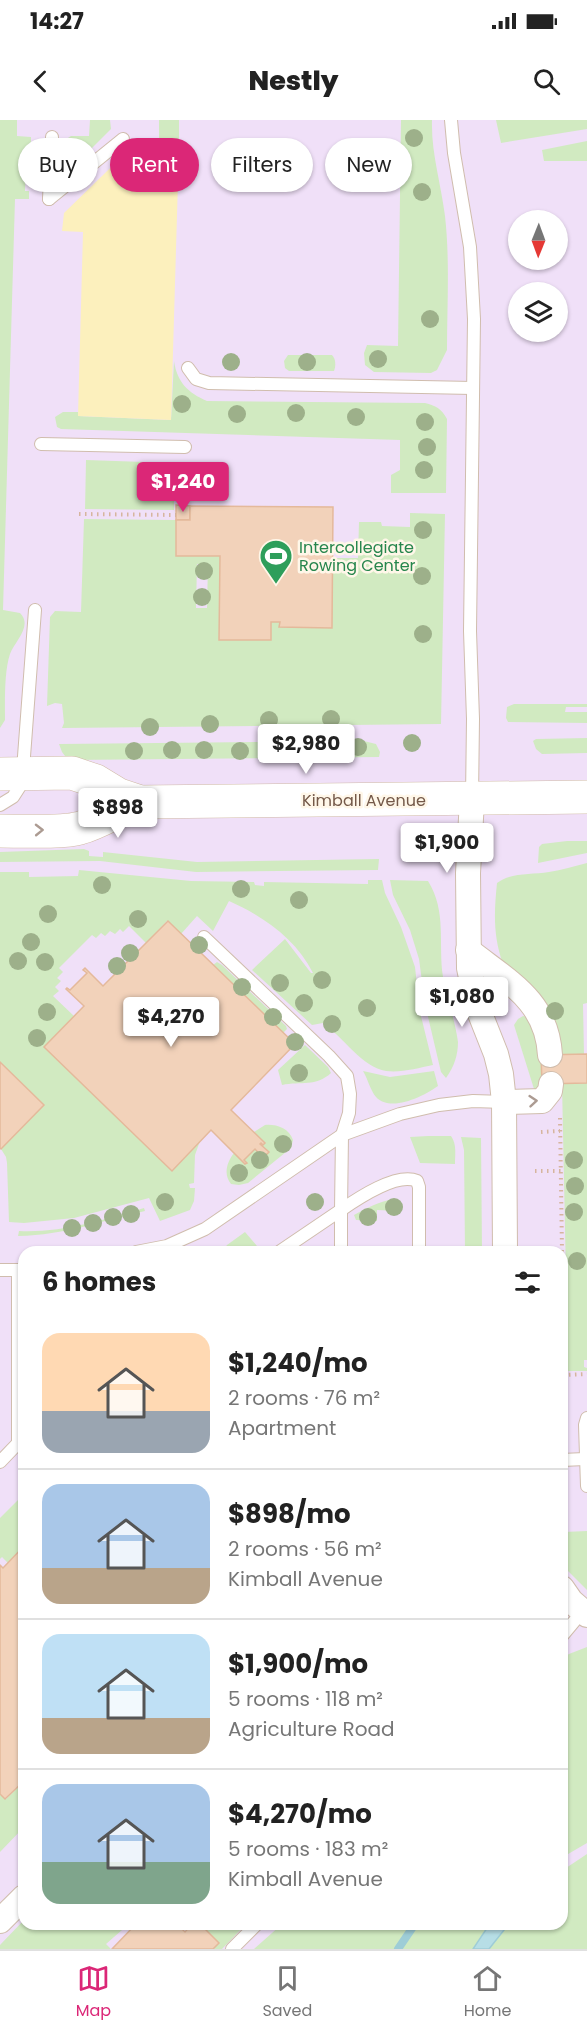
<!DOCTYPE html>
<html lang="en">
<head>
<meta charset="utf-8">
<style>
  body { margin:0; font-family:Poppins,sans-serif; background:#f6f6f6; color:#222; height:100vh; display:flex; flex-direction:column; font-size:22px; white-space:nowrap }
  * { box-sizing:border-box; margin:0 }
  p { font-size:20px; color:#767676 }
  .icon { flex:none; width:33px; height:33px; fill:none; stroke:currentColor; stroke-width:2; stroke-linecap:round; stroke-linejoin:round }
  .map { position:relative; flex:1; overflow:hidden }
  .panel { position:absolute; left:18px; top:1126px; width:550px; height:684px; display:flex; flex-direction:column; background:#fff; border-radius:18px; box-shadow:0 2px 4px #0004 }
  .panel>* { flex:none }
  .banner { position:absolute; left:18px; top:18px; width:552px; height:54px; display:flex; gap:12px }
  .needle { width:39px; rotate:181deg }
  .tools { position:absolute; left:508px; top:90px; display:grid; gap:12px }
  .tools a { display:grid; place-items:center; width:60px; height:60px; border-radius:50%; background:#fff; box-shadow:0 2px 4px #0004; font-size:30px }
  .price { position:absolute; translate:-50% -51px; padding:0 14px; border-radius:6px; background:#fff; color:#222; font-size:20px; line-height:39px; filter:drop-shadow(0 2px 3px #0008) }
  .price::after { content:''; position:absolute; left:50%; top:36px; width:18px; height:14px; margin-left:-9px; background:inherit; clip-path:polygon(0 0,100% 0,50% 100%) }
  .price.on { background:#db2777; color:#fff }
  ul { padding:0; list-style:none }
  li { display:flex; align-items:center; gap:18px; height:150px; padding:0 24px }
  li+li { border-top:2px solid #e0e0e0 }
  li span { display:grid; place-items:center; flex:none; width:168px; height:120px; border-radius:18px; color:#555 }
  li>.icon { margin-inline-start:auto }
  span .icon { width:72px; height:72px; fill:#fffc; stroke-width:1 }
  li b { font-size:26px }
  h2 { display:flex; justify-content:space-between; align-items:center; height:72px; padding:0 24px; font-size:26px }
  .chip { padding:0 21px; border-radius:27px; background:#fff; box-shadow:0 2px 4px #0004; font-size:21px; line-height:54px }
  .chip.on { background:#db2777; color:#fff }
  .status { display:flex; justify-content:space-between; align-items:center; height:42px; padding:0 30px; background:#fff; direction:ltr }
  .status svg { height:16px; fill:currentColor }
  header { display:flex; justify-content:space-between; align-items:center; height:78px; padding:0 24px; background:#fff; font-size:27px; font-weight:800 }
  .menu { display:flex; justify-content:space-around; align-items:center; height:84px; border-top:2px solid #e0e0e0; background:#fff; font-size:16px; color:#767676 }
  .menu a { display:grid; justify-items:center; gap:3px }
  .menu .on { color:#db2777 }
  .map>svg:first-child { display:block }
  .education { fill:#f0e0f8; fill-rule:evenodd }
  .green { fill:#d1eac1; fill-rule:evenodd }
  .sand { fill:#fcf0bd }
  .water { fill:#b7dee6; stroke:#9ecdd7; stroke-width:1.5 }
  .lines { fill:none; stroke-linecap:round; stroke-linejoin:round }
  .stream { stroke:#9ecdd7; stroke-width:8 }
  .building { fill:#f2d2ba; stroke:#e4b99b; stroke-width:1.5 }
  .service-casing { stroke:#d0bdad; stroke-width:14 }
  .minor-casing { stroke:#d0bdad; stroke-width:26 }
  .secondary-casing { stroke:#d1bba7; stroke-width:34 }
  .path { stroke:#d6b59e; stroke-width:4; stroke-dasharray:1.5 4.5; stroke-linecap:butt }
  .service { stroke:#fff; stroke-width:12 }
  .minor { stroke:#fff; stroke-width:24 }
  .secondary { stroke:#fff; stroke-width:33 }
  .tree { fill:#9db08a }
  .oneway { stroke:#ac9b92 }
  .labels { text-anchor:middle; stroke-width:5; stroke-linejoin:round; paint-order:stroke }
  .leisure-label { font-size:16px; fill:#27864d; stroke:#fff7e9; text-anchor:start }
  .street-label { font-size:16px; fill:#745949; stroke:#fff7e9 }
</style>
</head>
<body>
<div class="status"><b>14:27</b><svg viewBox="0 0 49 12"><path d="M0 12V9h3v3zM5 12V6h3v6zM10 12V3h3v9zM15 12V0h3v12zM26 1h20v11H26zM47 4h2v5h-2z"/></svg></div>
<header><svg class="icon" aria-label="back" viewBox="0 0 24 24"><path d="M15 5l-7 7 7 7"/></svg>Nestly<svg class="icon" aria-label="search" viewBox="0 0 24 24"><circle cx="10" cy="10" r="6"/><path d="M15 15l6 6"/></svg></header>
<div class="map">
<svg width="587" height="1829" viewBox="0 0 587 1829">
  <rect width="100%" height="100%" fill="#fcf3e3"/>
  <path class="education" d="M0 0H587V1829H0ZM519 100H558V140H519ZM519 172H558V212H519ZM24 1132H562V1804H24Z"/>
  <g class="green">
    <path d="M0 0H17V16L31 17V26H27L25 71H29V79H15L3 490 20 493C33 506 15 521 10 534 4 552 5 582 5 600L0 608Z"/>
    <polygon points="90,0 110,0 111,9 84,36 81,37 70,34 66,27 65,20 71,16 89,16"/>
    <polygon points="159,0 179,0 179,27 159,20"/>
    <path d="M401 0H432C431 33 441 63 445 96 450 140 447 186 447 230L437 250 431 253 374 252 365 245 364 233 367 225 398 226Z"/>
    <polygon points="496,0 587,0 587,9 501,23"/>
    <polygon points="587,21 587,41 544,41 542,30"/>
    <path d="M288 235H332C336 239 336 246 334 251H289L285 248 284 241Z"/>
    <path d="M174 241C177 262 188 273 207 281L425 283C436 286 441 288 447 299L446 373H391V355L400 350V320L61 309 57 307 55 297 63 292H78V296L171 300Z"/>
    <polygon points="86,340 174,343 174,390 85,389"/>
    <path d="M410 393 445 394 441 604 62 608 64 603 62 584 55 583 47 586 50 497 55 491 81 492 84 399 176 400V435L220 436 271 520V502H280V507L331 508 332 438H358L359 402H381L382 406 410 407ZM197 444H208L207 488H196Z"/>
    <polygon points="514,584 587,584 587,587 566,587 565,592 587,592 587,603 508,602 506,598 507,587"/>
    <polygon points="587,618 587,633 542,634 536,629 533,621 536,619"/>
    <polygon points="364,621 376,624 380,632 379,637 68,640 62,632 59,624"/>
    <polygon points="567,721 587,721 587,733 538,743 539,727 542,724"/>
    <polygon points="84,729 89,731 89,736 103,737 103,732 197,742 379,739 378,750 196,752 100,741 0,742 0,732"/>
    <path d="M587 743V883L583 884 584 934 555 935 503 844C493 816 494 792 497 763 512 752 531 755 549 752 562 750 574 746 587 743Z"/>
    <path d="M79 750 191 761 254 762 255 765 264 766V762L368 764V760H382L385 773 401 807 415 847 420 892 433 945C418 948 401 953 386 951 363 948 342 916 323 903L312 905 252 850 285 819 311 853H313C296 819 263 796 229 781L213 811 197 796 181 814 167 801 146 823 129 806 123 812 120 809 115 814 110 811 105 816 101 813 96 818 92 815 59 848 63 852 57 858 61 861 55 867 59 871 53 876 74 896 172 1050 200 1021 195 1035 194 1063 189 1064 190 1068H195L194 1081 190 1090 160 1101 149 1078 74 1098 24 1103 9 1102 7 1043 6 1037 1 1029 44 985 0 942V752H29V757L78 756Z"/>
    <path d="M390 760 428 761C447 791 438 824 443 857 447 879 455 900 458 922 458 935 454 947 446 958L441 952 425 884 419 839 410 810 393 775Z"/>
    <polygon points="217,842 222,845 286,906 287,909 283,913 213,845"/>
    <path d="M523 896 528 897C538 917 551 950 536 970L534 969 514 905 518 899Z"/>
    <path d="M305 925 328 947 331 953C316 967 301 961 282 965L278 950Z"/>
    <path d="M363 951 390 957 434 951 438 966C424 976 391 993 376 977 370 970 368 959 363 951Z"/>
    <polygon points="587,963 587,1240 584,1240 584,1247 587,1248 587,1251 568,1251 562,964"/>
    <path d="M265 1005C276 1004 289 1008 293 1020L291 1028 248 1063 239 1065 231 1064C223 1054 227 1042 234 1033L244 1040 255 1029 263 1037 260 1024 261 1023 263 1025 265 1023 254 1012Z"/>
    <path d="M428 1016H451C457 1024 455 1035 455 1044L420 1043 410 1017Z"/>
    <polygon points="461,1017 481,1018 482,1132 465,1132 464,1030"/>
    <path d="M393 1079 399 1083 400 1088 398 1091 377 1090V1101L356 1100 354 1095C366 1088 379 1082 393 1079Z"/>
    <path d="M144 1088 145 1091C100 1101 66 1115 18 1116L19 1111C61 1113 104 1100 144 1088Z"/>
    <polygon points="245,1112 257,1126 257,1132 222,1132 227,1125"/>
    <polygon points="563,1364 564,1366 564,1412 587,1411 587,1470 563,1446 567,1441 563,1437"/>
    <polygon points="24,1374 24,1426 8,1443 2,1437 0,1439 0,1398"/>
    <polygon points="587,1527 587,1723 563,1737 562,1539 569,1534"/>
    <polygon points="24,1661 24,1707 0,1732 0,1674 6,1679"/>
    <polygon points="587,1734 587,1829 489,1829 508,1805 562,1804 563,1750"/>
    <polygon points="24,1800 24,1804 117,1805 122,1810 106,1824 111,1829 0,1829 0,1825"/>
    <polygon points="200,1805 245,1805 222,1829 213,1829 219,1823"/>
    <polygon points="281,1805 489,1805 473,1829 254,1829"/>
  </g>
  <polygon class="sand" points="140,19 159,20 179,27 171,300 78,296 83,112 62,111 64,93"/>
  <polygon class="water" points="489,1805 508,1805 489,1829 473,1829"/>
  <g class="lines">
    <polyline class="stream" points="398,1829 415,1804"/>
  </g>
  <g class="building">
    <polygon points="176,385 190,386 190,400 176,400"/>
    <polygon points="190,386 333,387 332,508 279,507 280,502 271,502 271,520 219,520 220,436 176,436 176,400 190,400"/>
    <polygon points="168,801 295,924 231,990 265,1023 263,1025 261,1023 260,1024 269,1032 263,1038 255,1029 244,1040 247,1043 245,1044 211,1010 172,1051 44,927 84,886 66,869 67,868 70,870 87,853 83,850 85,848 103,866"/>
    <polygon points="587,934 587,963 542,964 541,935"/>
    <polygon points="0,942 44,985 1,1029 0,1028"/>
    <polygon points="24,1426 24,1661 5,1679 0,1674 0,1445 3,1448"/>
    <polygon points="136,1804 177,1804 185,1812 192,1804 200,1804 219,1823 213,1829 112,1829"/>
  </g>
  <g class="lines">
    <g class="service-casing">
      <g id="service">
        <polyline points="451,0 454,33 470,127 474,199 470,511 473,599 472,678"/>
        <polyline points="49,79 123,19"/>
        <polyline points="49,79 52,17"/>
        <polyline points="188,248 196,259 209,263 473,268"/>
        <polyline points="41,324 185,327"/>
        <polyline points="0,685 13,677 22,663 35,490"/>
        <polyline points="204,817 329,936 347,956 350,974 349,993 342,1015 341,1090 279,1132"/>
        <polyline points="136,1132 167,1126 205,1109 342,1015 400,994 439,985 473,981 504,982"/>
        <path d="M341 1132V1090C357 1079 397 1052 417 1061L419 1067V1132"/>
        <polyline points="0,1150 24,1150"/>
        <polyline points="18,1151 18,1324"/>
        <polyline points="587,1298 585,1305 587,1366"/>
        <polyline points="562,1340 585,1339"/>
        <polyline points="0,1342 22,1319"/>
        <polyline points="562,1516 582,1492"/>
        <polyline points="232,1829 257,1804"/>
      </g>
    </g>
    <g class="minor-casing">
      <g id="minor">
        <polyline points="472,680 468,753 469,848 477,886 496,934 501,954 504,982 505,1132"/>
        <path d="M468 830C507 861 547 880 550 935"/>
        <polyline points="504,982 542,981 550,971 551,964"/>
        <polyline points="562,1468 571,1481 587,1495"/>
        <polyline points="0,1801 24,1777"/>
      </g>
    </g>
    <g class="secondary-casing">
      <g id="secondary">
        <polyline points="0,654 72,653 96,661 119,675 140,682 587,677"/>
        <path d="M0 711C19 711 64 713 80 708 101 702 119 689 140 682"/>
      </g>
    </g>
    <g class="path">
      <polyline points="79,394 176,395"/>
      <polyline points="560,998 562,1132"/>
      <polyline points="541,1012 560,1011"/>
      <polyline points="535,1051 561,1051"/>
      <polyline points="562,1139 565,1255 587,1254"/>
    </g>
    <use href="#service" class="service"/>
    <use href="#minor" class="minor"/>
    <use href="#secondary" class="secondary"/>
  </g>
  <g class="tree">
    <circle cx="414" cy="18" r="9"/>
    <circle cx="169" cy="33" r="9"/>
    <circle cx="422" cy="72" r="9"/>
    <circle cx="430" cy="199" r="9"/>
    <circle cx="378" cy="239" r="9"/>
    <circle cx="231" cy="242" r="9"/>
    <circle cx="307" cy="242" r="9"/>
    <circle cx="182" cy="284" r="9"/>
    <circle cx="296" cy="293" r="9"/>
    <circle cx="237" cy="294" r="9"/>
    <circle cx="356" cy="297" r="9"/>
    <circle cx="425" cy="302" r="9"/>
    <circle cx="427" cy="327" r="9"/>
    <circle cx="424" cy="350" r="9"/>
    <circle cx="423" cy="410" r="9"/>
    <circle cx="204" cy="451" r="9"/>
    <circle cx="422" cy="456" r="9"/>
    <circle cx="202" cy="477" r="9"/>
    <circle cx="423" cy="514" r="9"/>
    <circle cx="331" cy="599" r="9"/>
    <circle cx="269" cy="600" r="9"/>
    <circle cx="210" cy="604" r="9"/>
    <circle cx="150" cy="607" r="9"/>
    <circle cx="412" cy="623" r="9"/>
    <circle cx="358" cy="627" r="9"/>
    <circle cx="172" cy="630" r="9"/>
    <circle cx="204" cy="630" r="9"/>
    <circle cx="298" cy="630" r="9"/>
    <circle cx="134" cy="631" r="9"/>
    <circle cx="240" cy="631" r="9"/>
    <circle cx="102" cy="765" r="9"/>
    <circle cx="241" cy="769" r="9"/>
    <circle cx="299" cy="780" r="9"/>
    <circle cx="48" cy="794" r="9"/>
    <circle cx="138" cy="799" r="9"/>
    <circle cx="31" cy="822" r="9"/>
    <circle cx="199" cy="825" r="9"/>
    <circle cx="130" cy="833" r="9"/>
    <circle cx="18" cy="841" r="9"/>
    <circle cx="45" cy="842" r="9"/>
    <circle cx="117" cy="846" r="9"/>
    <circle cx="322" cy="860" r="9"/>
    <circle cx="280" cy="863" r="9"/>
    <circle cx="242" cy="867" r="9"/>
    <circle cx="304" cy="883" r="9"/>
    <circle cx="367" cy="888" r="9"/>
    <circle cx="555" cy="891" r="9"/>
    <circle cx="47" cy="892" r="9"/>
    <circle cx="273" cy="897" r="9"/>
    <circle cx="332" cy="904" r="9"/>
    <circle cx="37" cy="918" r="9"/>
    <circle cx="295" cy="922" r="9"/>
    <circle cx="299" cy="953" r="9"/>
    <circle cx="283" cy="1024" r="9"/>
    <circle cx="260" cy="1040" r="9"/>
    <circle cx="574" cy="1040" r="9"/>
    <circle cx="239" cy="1053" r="9"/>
    <circle cx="575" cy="1066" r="9"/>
    <circle cx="165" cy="1082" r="9"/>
    <circle cx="315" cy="1082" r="9"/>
    <circle cx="394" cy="1087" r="9"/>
    <circle cx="574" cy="1092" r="9"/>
    <circle cx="131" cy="1094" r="9"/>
    <circle cx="113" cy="1097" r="9"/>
    <circle cx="368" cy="1097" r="9"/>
    <circle cx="93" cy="1103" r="9"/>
    <circle cx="72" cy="1108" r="9"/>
    <circle cx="577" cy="1141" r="9"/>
  </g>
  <defs><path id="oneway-chevron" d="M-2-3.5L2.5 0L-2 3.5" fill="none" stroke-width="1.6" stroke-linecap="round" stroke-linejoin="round" transform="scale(1.5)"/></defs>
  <g class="oneway">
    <use href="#oneway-chevron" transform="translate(39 710) rotate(-1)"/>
    <use href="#oneway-chevron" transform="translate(533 981) rotate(-5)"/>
  </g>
  <defs>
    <g id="stadium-pin" transform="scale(1.725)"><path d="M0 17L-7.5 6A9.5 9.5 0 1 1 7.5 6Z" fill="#2e9e5b" stroke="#fff7e9"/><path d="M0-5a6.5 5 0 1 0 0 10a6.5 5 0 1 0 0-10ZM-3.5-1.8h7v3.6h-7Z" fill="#fff"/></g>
  </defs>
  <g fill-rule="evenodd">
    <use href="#stadium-pin" x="276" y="436"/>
  </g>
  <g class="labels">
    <g class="leisure-label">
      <text x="299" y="433">Intercollegiate<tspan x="299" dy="18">Rowing Center</tspan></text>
    </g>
    <g class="street-label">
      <text x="364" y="686">Kimball Avenue</text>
    </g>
  </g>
</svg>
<div class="tools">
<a><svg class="needle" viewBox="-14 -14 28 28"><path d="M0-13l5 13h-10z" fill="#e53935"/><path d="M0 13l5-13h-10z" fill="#767676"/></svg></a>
<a><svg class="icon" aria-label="layers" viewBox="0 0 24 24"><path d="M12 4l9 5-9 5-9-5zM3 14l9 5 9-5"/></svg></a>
</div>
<b class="price on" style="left:183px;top:393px">$1,240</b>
<b class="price" style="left:306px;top:655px">$2,980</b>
<b class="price" style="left:118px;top:719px">$898</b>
<b class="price" style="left:447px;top:754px">$1,900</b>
<b class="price" style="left:462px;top:908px">$1,080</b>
<b class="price" style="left:171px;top:928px">$4,270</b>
<div class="banner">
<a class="chip">Buy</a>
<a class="chip on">Rent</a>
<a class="chip">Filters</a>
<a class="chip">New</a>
</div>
<section class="panel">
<h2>6 homes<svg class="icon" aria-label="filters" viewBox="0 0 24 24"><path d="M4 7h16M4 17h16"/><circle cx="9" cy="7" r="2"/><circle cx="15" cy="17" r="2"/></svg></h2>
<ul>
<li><span style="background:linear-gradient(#ffd9b3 65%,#9aa5b1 0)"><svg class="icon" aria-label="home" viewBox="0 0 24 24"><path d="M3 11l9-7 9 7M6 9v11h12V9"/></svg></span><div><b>$1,240/mo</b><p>2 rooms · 76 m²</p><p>Apartment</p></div></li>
<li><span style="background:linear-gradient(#a9c7e8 70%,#b9a48a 0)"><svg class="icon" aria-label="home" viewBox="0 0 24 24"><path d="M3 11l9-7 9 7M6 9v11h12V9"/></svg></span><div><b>$898/mo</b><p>2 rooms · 56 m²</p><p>Kimball Avenue</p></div></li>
<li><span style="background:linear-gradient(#bfe0f5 70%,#b9a48a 0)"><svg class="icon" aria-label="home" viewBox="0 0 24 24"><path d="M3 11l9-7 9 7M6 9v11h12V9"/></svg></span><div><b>$1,900/mo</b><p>5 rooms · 118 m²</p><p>Agriculture Road</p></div></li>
<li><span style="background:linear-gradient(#a9c7e8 65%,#7fa58c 0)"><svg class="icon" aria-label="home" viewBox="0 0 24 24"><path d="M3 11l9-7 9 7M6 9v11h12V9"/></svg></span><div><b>$4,270/mo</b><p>5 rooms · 183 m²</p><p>Kimball Avenue</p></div></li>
</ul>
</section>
</div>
<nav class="menu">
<a class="on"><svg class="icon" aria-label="map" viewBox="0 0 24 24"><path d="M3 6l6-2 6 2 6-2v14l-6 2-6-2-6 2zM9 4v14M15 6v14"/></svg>Map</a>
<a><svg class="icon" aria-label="saved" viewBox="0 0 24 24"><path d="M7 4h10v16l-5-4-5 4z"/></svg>Saved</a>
<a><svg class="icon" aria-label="home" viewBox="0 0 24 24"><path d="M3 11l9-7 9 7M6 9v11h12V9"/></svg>Home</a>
</nav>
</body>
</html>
